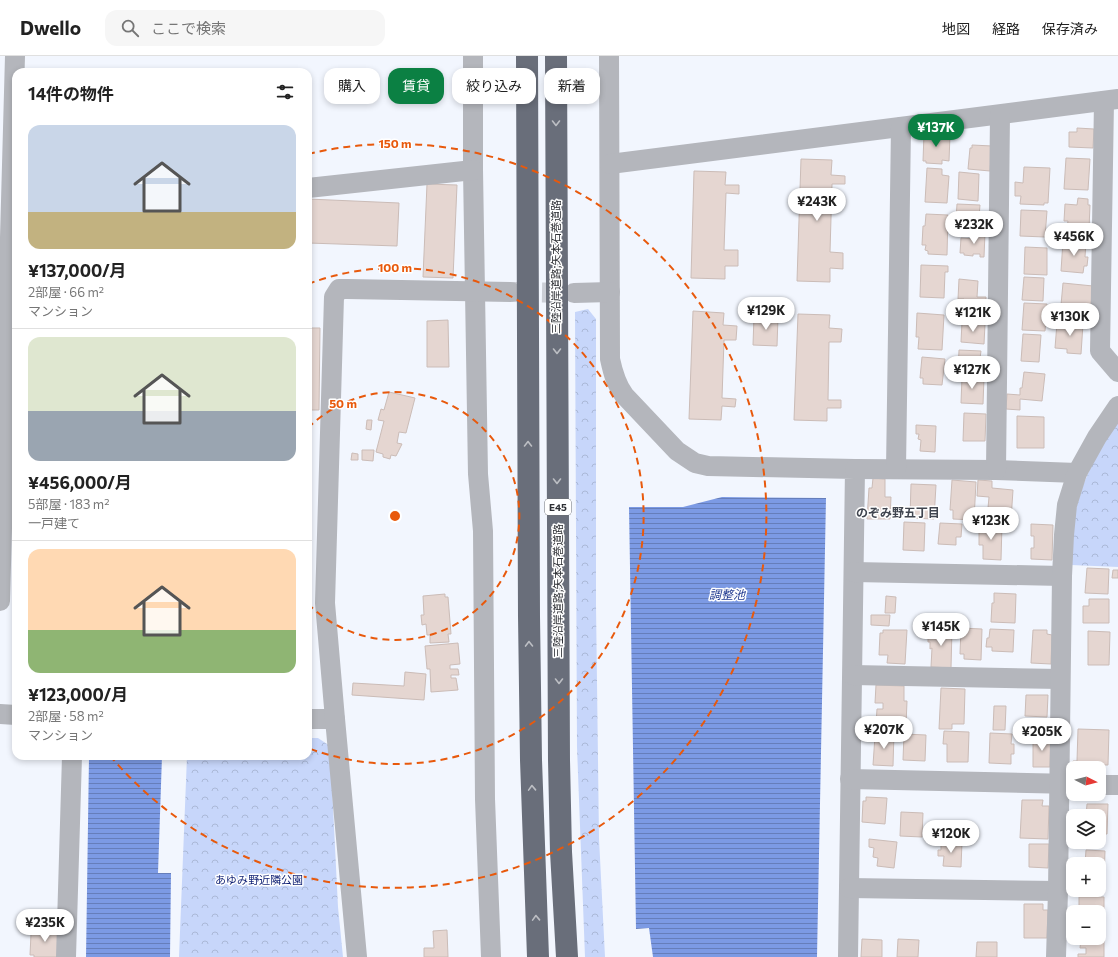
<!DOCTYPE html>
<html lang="ja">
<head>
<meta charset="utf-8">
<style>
  body { margin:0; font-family:Commissioner,"Noto Sans JP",sans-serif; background:#f6f6f6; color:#222; height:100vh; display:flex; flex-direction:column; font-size:15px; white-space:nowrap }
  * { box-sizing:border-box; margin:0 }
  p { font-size:13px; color:#767676 }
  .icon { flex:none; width:22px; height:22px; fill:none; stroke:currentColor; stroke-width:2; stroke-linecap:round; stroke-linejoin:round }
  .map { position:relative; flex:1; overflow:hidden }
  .side { position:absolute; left:12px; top:12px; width:300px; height:692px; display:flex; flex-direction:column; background:#fff; border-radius:12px; box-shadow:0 2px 6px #0003 }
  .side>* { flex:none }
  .top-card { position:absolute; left:324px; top:12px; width:380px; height:36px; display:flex; gap:8px }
  .needle { width:26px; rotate:96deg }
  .buttons { position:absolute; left:1066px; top:705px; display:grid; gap:8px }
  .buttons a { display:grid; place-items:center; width:40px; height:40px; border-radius:8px; background:#fff; box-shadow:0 2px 6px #0003; font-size:20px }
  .price { position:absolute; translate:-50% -34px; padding:0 9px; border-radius:14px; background:#fff; color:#222; font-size:13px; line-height:26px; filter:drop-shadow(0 1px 2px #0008) }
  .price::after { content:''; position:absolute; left:50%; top:24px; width:12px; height:9px; margin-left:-6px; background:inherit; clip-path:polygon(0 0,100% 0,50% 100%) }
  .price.current { background:#0b8043; color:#fff }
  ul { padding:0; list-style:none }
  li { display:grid; align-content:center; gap:8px; height:212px; padding:0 16px }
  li+li { border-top:1px solid #e0e0e0 }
  li span { display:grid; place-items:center; height:124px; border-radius:12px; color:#555 }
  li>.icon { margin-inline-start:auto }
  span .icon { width:72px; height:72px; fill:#fffc; stroke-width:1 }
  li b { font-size:17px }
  h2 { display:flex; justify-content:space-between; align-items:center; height:48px; padding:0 16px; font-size:17px }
  .pill { padding:0 14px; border-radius:12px; background:#fff; box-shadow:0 2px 6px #0003; font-size:14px; line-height:36px }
  .pill.current { background:#0b8043; color:#fff }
  header { display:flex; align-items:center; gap:24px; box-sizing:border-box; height:56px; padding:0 20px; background:#fff; border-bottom:1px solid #e0e0e0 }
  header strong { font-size:19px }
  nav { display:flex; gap:22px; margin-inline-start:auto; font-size:14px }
  .search { width:280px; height:36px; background:#f6f6f6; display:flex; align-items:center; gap:10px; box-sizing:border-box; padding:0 14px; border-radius:12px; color:#767676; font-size:15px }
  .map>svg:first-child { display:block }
  .forest { fill:url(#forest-crowns) }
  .water { fill:url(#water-rules) }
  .building { fill:#e5d6d1; stroke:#cbbcb7 }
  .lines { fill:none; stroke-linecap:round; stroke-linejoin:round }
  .minor-tunnel { stroke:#cbced6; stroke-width:20; stroke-dasharray:20 10; stroke-linecap:butt }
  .minor { stroke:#b4b6bc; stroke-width:20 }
  .highway { stroke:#696e7a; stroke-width:22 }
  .oneway { stroke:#bcbec3 }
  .ring { fill:none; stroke:#e8590c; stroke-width:2; stroke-dasharray:7 5 }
  .labels { text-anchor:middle; stroke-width:3; stroke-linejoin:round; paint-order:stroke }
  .shield { fill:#fff; stroke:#6d6e72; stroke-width:1 }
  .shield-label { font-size:10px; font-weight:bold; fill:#2e3035 }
  .street-label { font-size:11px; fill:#2e3035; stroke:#fff }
  .park-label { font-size:11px; fill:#0d1e73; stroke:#fff }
  .neighbourhood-label { font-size:12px; font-weight:bold; fill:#40454f; stroke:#fff }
  .water-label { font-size:12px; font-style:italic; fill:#223b91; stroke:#fff }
  .centre { fill:#e8590c; stroke:#fff; stroke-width:2 }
  .ring-label { font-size:12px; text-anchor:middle; font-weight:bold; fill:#e8590c; stroke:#fff; stroke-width:3; stroke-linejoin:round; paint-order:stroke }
</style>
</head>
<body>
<header>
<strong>Dwello</strong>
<div class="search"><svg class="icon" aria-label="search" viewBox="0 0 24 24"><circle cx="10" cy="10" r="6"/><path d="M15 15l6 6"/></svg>ここで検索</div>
<nav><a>地図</a><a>経路</a><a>保存済み</a></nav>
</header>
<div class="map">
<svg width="1118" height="901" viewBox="0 0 1118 901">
  <defs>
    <pattern id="forest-crowns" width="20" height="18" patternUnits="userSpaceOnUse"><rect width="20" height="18" fill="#c7d6fa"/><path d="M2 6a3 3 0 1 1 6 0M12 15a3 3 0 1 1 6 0" fill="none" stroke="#abb8d7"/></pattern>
    <pattern id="water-rules" width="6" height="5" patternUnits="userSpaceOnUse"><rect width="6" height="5" fill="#7c9ae4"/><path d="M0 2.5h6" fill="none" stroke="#667eba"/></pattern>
  </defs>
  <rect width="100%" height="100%" fill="#f2f6fe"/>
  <g class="forest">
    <polygon points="588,253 596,263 596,549 599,782 605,901 585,901 577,691 575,256"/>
    <polygon points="1118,364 1118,511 1071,509 1075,456 1083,429 1097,397"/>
    <polygon points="308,682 318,682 330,690 338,851 343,901 179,901 187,700 308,700"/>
  </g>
  <g class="water">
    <polygon points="722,441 826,442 817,901 653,901 649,872 636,873 629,451 683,451"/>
    <polygon points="90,700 162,700 158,817 171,817 170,901 86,901 89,701"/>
  </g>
  <g class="building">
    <polygon points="1077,72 1094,73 1093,92 1069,91 1069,76 1077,76"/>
    <polygon points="924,78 950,79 949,105 942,104 942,108 926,107 926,105 923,105"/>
    <polygon points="972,89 992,90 990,115 968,113 970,92 972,92"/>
    <polygon points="1066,102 1090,103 1088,134 1064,133"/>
    <polygon points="801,103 832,104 831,119 845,120 845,128 832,128 830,196 843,197 843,213 830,212 830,226 797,225"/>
    <polygon points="1024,111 1050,112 1048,147 1044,147 1044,149 1020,148 1021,140 1015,140 1015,126 1023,127"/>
    <polygon points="927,112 942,113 942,119 949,120 947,147 925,146"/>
    <polygon points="694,115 726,116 725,129 739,129 739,138 726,137 724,194 738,194 738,210 725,210 725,223 691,222"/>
    <polygon points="959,116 979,118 978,145 958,143"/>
    <polygon points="427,128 457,129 453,222 423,221"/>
    <polygon points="1078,142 1088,143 1088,149 1090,149 1089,173 1067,172 1068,165 1064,165 1065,148 1077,149"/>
    <polygon points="308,143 399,147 397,190 308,187"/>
    <polygon points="957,148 980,149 978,173 957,172 958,163 956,163"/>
    <polygon points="1021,154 1047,155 1045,181 1020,180"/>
    <polygon points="926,158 948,159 947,199 928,198 928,195 925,194 926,189 922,189 923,170 925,170"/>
    <polygon points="975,177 985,177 984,201 980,201 980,198 973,198 973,200 964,199 964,197 960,197 961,182 974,183"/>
    <polygon points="1063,185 1086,186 1085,201 1088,201 1087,210 1084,210 1083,217 1061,215"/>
    <polygon points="1025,191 1047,192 1047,219 1024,218"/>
    <polygon points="921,209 948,210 948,216 945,216 944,242 920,241"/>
    <polygon points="1024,221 1044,222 1043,245 1022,244"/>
    <polygon points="959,223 978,225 977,241 986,241 985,262 963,260 964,243 958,243"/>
    <polygon points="1063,227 1093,230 1091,249 1075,248 1074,250 1061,249"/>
    <polygon points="1024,247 1047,248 1045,275 1022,274"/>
    <polygon points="693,255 724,257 723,269 737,270 736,284 724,284 722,342 736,343 735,351 722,350 721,364 689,363"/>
    <polygon points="917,257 944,259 942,294 918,293 919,281 916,281"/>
    <polygon points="798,258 830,259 829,272 842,273 841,286 829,286 828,344 841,344 841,352 827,352 827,365 794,364"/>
    <polygon points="754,260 778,261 777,290 753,289"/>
    <polygon points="448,264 449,311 427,311 427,265"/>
    <polygon points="962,266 985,268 984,288 961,286"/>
    <polygon points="1057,267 1083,268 1081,298 1067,297 1067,293 1055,292"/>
    <polygon points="308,272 320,272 319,354 308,354"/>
    <polygon points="1023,278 1041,279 1039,306 1021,305"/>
    <polygon points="959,294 981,295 979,309 984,309 984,316 979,316 979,319 958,317"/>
    <polygon points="922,301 945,303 942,329 923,328 923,322 920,322"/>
    <polygon points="1024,316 1045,318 1042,345 1020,343 1020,354 1006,353 1007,338 1020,339 1020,332 1022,332"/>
    <polygon points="962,321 984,322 983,348 961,347"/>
    <polygon points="389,336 415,342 406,377 399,376 397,387 402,388 396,400 391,399 390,403 383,401 383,398 376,396 384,365 378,364 381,353 384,354"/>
    <polygon points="964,357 986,358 985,385 963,385"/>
    <polygon points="1017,360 1044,361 1044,392 1017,392"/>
    <polygon points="367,364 372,364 371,374 366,373"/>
    <polygon points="916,369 936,370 935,396 920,395 921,384 918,383 919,378 916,378"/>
    <polygon points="362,394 374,394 373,405 362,404"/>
    <polygon points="352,397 358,398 358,404 351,404"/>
    <polygon points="873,422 885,423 885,441 891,441 890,463 867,463 869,432 872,432"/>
    <polygon points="952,424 976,426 974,464 953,463 953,454 950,454"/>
    <polygon points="978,424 992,425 992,432 1013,434 1011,464 987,463 989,441 977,440"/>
    <polygon points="911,428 936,429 934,463 910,462"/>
    <polygon points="904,466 925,467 924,495 903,494"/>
    <polygon points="940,467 962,468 961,481 956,481 956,489 938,488"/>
    <polygon points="979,468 1002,468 1001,504 983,503 983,489 979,489"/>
    <polygon points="1031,468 1053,469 1052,504 1031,503 1031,492 1034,492 1034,480 1031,480"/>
    <polygon points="1087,512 1109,513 1108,538 1085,537"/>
    <polygon points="1113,514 1118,514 1118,522 1112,522"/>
    <polygon points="994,537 1016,538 1015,567 991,566 992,547 994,547"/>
    <polygon points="445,538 445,541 448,541 451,578 448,578 449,586 430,587 430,579 427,579 426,568 422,569 421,559 424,559 423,540"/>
    <polygon points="886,540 896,541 895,557 885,557"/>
    <polygon points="1089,543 1109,543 1109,567 1083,567 1083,550 1089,550"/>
    <polygon points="871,559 890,559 889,570 871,569"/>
    <polygon points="961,572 982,573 981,604 964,603 964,598 960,598"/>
    <polygon points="928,573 952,573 951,612 931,611 932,592 930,593 930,586 928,586"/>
    <polygon points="990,573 1014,574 1013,596 992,595 992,591 986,591 987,582 989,582"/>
    <polygon points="883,574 907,574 905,608 887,607 888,599 879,599 880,577 883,577"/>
    <polygon points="1033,574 1047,574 1047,578 1052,579 1051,608 1031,607"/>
    <polygon points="1088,575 1110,576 1109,609 1088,609"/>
    <polygon points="458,587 460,608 450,609 450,613 458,613 459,619 451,619 451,622 456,622 458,634 431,636 430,613 427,613 425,590"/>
    <polygon points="405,616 426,618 424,644 352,639 353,627 404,630"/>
    <polygon points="876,629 904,630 904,645 907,645 906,669 876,668 877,653 883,653 883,647 875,647"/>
    <polygon points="941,632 965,633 964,668 952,668 952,673 939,673"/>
    <polygon points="1026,639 1048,639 1047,661 1025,660"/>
    <polygon points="994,650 1006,650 1005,674 993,674"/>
    <polygon points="1078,673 1109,674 1108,709 1093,709 1093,712 1073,712 1073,705 1077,705"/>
    <polygon points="944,675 969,676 968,706 947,706 947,688 943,688"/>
    <polygon points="886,676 894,677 893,710 873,709 875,680 886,680"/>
    <polygon points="990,677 1012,678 1011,688 1014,688 1014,698 1011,698 1011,708 989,707"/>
    <polygon points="904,678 926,679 925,705 903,704"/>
    <polygon points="1033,681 1051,681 1050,711 1033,711"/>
    <polygon points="866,741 887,742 885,768 862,766 863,745 866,745"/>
    <polygon points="1022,744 1043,744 1042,750 1049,750 1048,783 1020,782"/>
    <polygon points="1087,748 1108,748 1107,778 1103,778 1103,788 1086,787 1086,786 1099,786 1099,760 1086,760"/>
    <polygon points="901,756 923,757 922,781 900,780"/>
    <polygon points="869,783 897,786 894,812 877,810 878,802 873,801 874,792 869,791"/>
    <polygon points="941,785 962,786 961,811 943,810 944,800 938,800 938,794 941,794"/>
    <polygon points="1029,788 1049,788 1048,812 1029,811"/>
    <polygon points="1086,794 1105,795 1104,824 1099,824 1099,808 1085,808"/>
    <polygon points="1079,841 1104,841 1104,858 1100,858 1099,868 1099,856 1079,856"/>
    <polygon points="1024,848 1043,848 1043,854 1048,854 1047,882 1024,882"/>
    <polygon points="34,872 60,872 59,901 34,901 34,899 30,899 31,878 34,878"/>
    <polygon points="447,874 448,901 424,901 424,892 434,892 433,875"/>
    <polygon points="1099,881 1104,881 1104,901 1078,901 1078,898 1086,898 1086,892 1080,892 1081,882 1099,882"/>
    <polygon points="862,883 882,884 882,901 861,901"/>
    <polygon points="898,883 919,884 918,901 897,901"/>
    <polygon points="977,886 997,886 997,901 976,901"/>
  </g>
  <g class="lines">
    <polyline class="minor-tunnel" points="512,236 572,237"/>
    <g class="minor">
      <polyline points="473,0 473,114 478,418 483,475 485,743 491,901"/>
      <path d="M609 0 610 303C613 317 616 328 624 339L677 395 695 407 708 410 855 413 848 901"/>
      <polyline points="1104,45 1100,295 1118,316"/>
      <polyline points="610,108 1118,43"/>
      <polyline points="308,132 473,114"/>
      <polyline points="574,237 610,236"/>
      <polyline points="855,413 996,414 1077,417"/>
      <polyline points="896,413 901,71"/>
      <polyline points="996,414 1000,59"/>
      <polyline points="854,516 1062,520"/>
      <polyline points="0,545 15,0"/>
      <polyline points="853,619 1060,623"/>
      <polyline points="0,658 16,659"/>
      <polyline points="308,663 335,663"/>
      <polyline points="850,723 1073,728"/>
      <polyline points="1099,729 1118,729"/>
      <polyline points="849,832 1058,835"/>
      <polyline points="66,901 72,700"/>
      <polyline points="357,901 335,663 325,547 334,241 339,233 347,233 511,236"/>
      <polyline points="1056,901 1058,835 1062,520 1064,479 1067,449 1077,417 1097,381 1118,350"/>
    </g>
    <g class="highway">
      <polyline points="527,0 529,560 531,704 538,901"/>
      <polyline points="556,0 559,704 561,796 567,901"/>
    </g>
  </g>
  <defs><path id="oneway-chevron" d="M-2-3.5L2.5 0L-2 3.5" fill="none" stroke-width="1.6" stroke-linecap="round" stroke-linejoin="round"/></defs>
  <g class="oneway">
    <use href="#oneway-chevron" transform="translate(556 67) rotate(90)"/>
    <use href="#oneway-chevron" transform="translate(557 295) rotate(90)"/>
    <use href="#oneway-chevron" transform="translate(528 388) rotate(-90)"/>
    <use href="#oneway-chevron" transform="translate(557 425) rotate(90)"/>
    <use href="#oneway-chevron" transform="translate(529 588) rotate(-91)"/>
    <use href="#oneway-chevron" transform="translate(559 625) rotate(90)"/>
    <use href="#oneway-chevron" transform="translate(532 732) rotate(-92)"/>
    <use href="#oneway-chevron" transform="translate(536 862) rotate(-92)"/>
  </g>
  <g class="ring">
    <path d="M308 372A124 124 0 1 1 308 548"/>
    <path d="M308 228A248 248 0 1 1 308 692"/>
    <path d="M308 98A372 372 0 1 1 112 702"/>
  </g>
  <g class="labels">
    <rect class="shield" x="545" y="443" width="26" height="16" rx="3"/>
    <g class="shield-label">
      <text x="558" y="455">E45</text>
    </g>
    <g class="street-label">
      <text transform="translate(556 211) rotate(-90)" y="4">三陸沿岸道路;矢本石巻道路</text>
      <text transform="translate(558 535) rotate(-90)" y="4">三陸沿岸道路;矢本石巻道路</text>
    </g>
    <g class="park-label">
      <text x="259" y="828">あゆみ野近隣公園</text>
    </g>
    <g class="neighbourhood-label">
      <text x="898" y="461">のぞみ野五丁目</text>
    </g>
    <g class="water-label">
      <text x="727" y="543">調整池</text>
    </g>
  </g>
  <circle cx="395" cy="460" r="6" class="centre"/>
  <g class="ring-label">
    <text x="395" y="92">150 m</text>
    <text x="395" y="216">100 m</text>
    <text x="343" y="352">50 m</text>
  </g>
</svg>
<div class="buttons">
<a><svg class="needle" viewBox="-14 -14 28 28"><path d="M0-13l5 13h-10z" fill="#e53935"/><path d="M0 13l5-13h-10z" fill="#767676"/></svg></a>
<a><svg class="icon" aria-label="layers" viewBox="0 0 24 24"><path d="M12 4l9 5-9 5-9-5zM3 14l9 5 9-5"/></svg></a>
<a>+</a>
<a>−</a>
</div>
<b class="price current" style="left:936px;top:92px">¥137K</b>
<b class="price" style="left:817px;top:166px">¥243K</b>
<b class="price" style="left:974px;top:189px">¥232K</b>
<b class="price" style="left:1074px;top:201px">¥456K</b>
<b class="price" style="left:766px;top:275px">¥129K</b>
<b class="price" style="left:973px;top:277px">¥121K</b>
<b class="price" style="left:1070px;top:281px">¥130K</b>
<b class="price" style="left:972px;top:334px">¥127K</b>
<b class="price" style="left:991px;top:485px">¥123K</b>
<b class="price" style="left:941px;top:591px">¥145K</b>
<b class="price" style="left:884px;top:694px">¥207K</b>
<b class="price" style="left:1042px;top:696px">¥205K</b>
<b class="price" style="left:951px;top:798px">¥120K</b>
<b class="price" style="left:45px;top:887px">¥235K</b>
<div class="top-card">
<a class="pill">購入</a>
<a class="pill current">賃貸</a>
<a class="pill">絞り込み</a>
<a class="pill">新着</a>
</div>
<section class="side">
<h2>14件の物件<svg class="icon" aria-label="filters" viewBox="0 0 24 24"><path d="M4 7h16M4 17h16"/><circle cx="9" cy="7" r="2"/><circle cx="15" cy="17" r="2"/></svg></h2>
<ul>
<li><span style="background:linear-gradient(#c9d6e8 70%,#c2b280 0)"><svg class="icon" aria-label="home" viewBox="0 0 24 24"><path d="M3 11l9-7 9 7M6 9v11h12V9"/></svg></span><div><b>¥137,000/月</b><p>2部屋 · 66 m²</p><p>マンション</p></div></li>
<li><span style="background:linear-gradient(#dfe7d0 60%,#9aa5b1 0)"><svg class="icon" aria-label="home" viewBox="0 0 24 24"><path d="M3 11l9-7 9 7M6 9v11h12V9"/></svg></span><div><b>¥456,000/月</b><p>5部屋 · 183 m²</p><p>一戸建て</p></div></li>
<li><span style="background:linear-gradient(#ffd9b3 65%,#8fb573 0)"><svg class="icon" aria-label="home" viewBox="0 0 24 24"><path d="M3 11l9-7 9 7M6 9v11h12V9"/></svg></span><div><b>¥123,000/月</b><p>2部屋 · 58 m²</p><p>マンション</p></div></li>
</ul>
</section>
</div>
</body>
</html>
